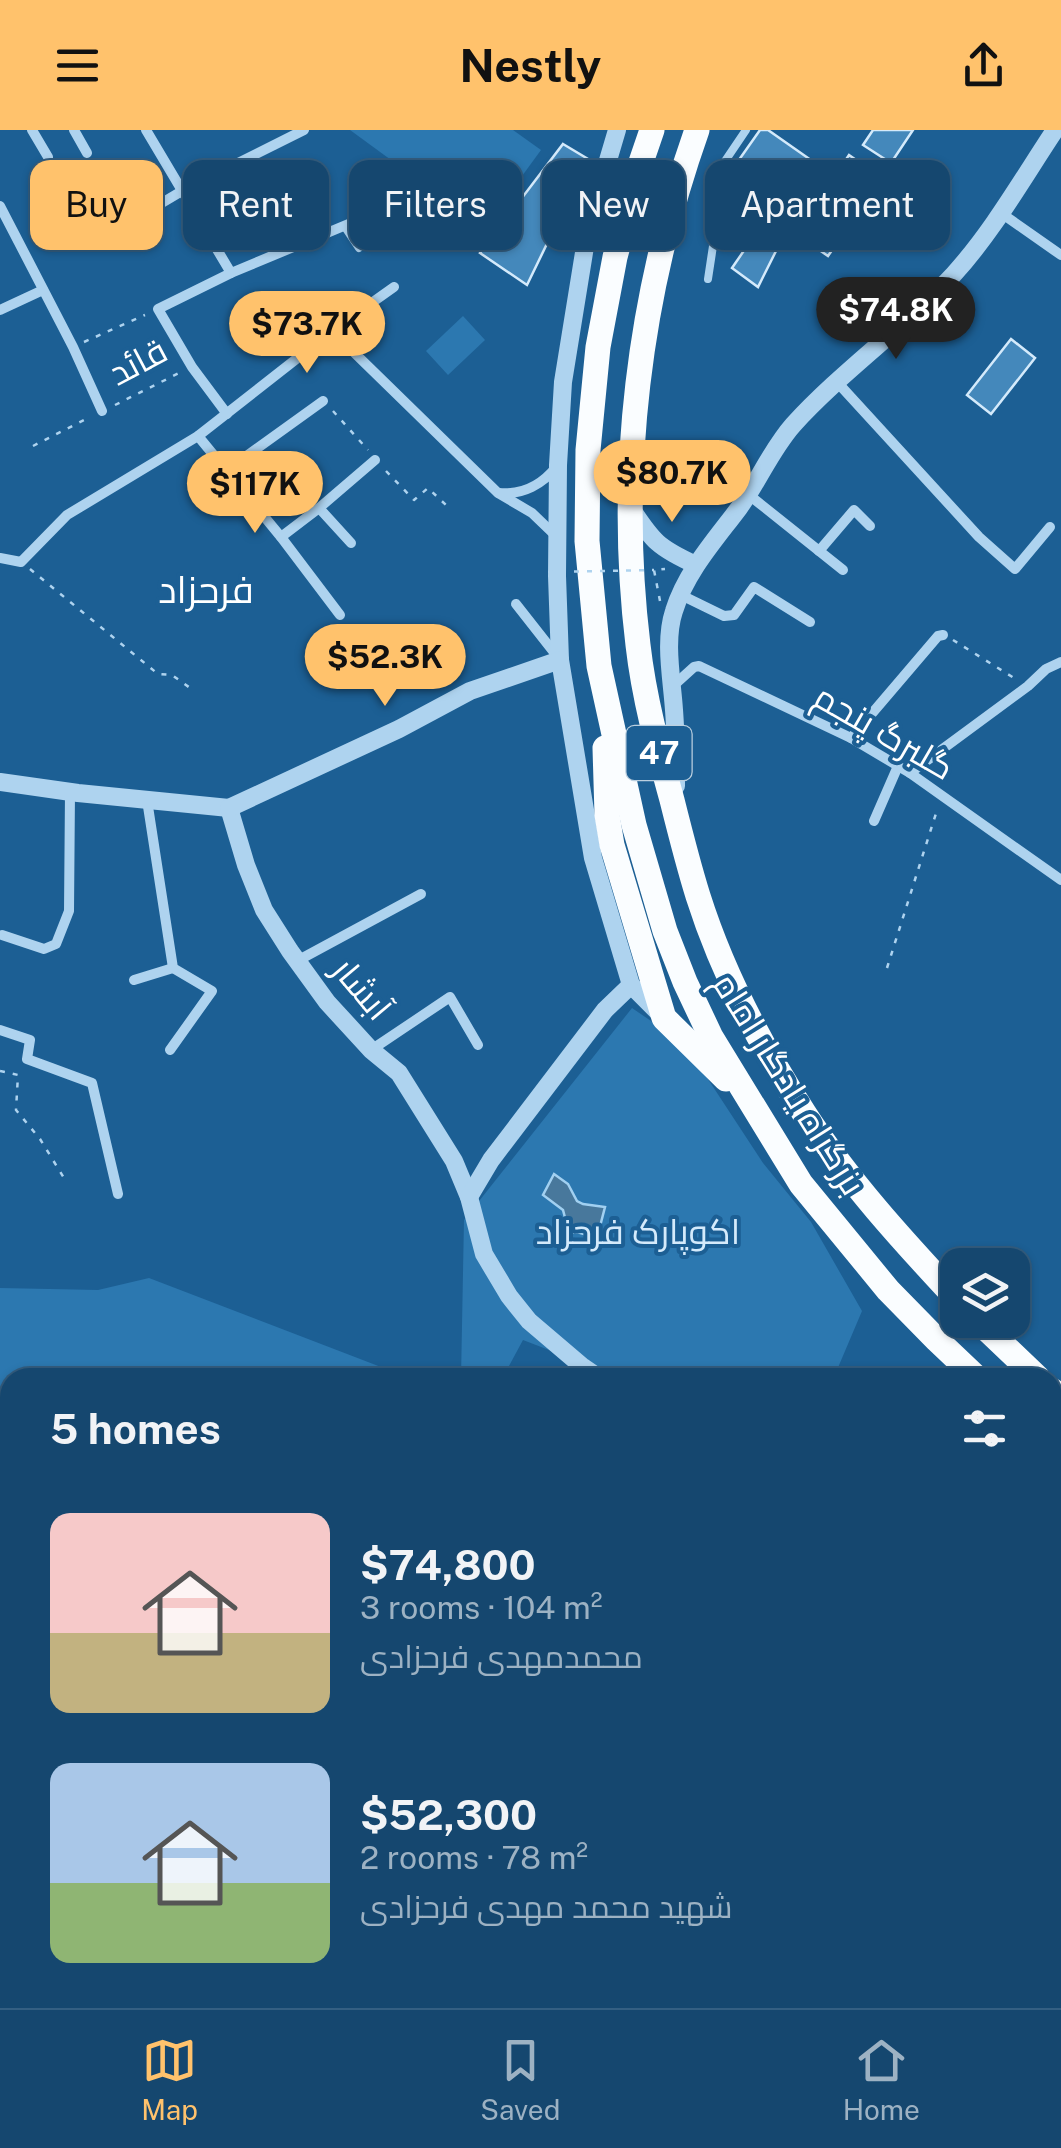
<!DOCTYPE html>
<html lang="en">
<head>
<meta charset="utf-8">
<style>
  body { margin:0; font-family:"Public Sans",Cairo,sans-serif; background:#225177; color:#f1f3f6; height:100vh; display:flex; flex-direction:column; font-size:38px; white-space:nowrap }
  * { box-sizing:border-box; margin:0 }
  p { font-size:32px; color:#9db2c3 }
  .icon { flex:none; width:55px; height:55px; fill:none; stroke:currentColor; stroke-width:2; stroke-linecap:round; stroke-linejoin:round }
  .map { position:relative; flex:1; overflow:hidden }
  .sheet { position:absolute; left:0px; top:1238px; width:1062px; height:642px; display:flex; flex-direction:column; background:#15476f; border-radius:30px 30px 0 0; box-shadow:0 2px 8px #0004,0 0 0 2px #345f82 }
  .sheet>* { flex:none }
  .hud { position:absolute; left:30px; top:30px; width:1002px; height:90px; display:flex; gap:20px }
  .buttons { position:absolute; left:940px; top:1118px; display:grid; gap:20px }
  .buttons a { display:grid; place-items:center; width:90px; height:90px; border-radius:20px; background:#15476f; box-shadow:0 2px 8px #0004,0 0 0 2px #345f82; font-size:50px }
  .price { position:absolute; translate:-50% -85px; padding:0 22px; border-radius:35px; background:#ffc26c; color:#111; font-size:32px; line-height:65px; filter:drop-shadow(0 2px 5px #0008) }
  .price::after { content:''; position:absolute; left:50%; top:60px; width:30px; height:22px; margin-left:-15px; background:inherit; clip-path:polygon(0 0,100% 0,50% 100%) }
  .price.on { background:#222; color:#fff }
  ul { padding:0; list-style:none }
  li { display:flex; align-items:center; gap:30px; height:250px; padding:0 50px }
  li span { display:grid; place-items:center; flex:none; width:280px; height:200px; border-radius:20px; color:#555 }
  li>.icon { margin-inline-start:auto }
  span .icon { width:120px; height:120px; fill:#fffc; stroke-width:1 }
  li b { font-size:42px }
  h2 { display:flex; justify-content:space-between; align-items:center; height:120px; padding:0 50px; font-size:42px }
  .tag { padding:0 35px; border-radius:20px; background:#15476f; box-shadow:0 2px 8px #0004,0 0 0 2px #345f82; font-size:35px; line-height:90px }
  .tag.on { background:#ffc26c; color:#111 }
  header { display:flex; justify-content:space-between; align-items:center; height:130px; padding:0 50px; background:#ffc26c; color:#111; font-size:45px; font-weight:700 }
  .tab-bar { display:flex; justify-content:space-around; align-items:center; height:140px; border-top:2px solid #345f82; background:#15476f; font-size:28px; color:#9db2c3 }
  .tab-bar a { display:grid; justify-items:center; gap:5px }
  .tab-bar .on { color:#ffc26c }
  .map>svg:first-child { display:block }
  .green { fill:#2c78b0 }
  .water { fill:#48789c; stroke:#a1d0f1; stroke-width:2.5 }
  .lines { fill:none; stroke-linecap:round; stroke-linejoin:round }
  .river { stroke:#48789c; stroke-width:28 }
  .building { fill:#48b; stroke:#d4eafb; stroke-width:2.5 }
  .path { stroke:#aed3ef; stroke-width:2.5; stroke-dasharray:5 8; stroke-linecap:butt }
  .service { stroke:#aed3ef; stroke-width:8 }
  .minor { stroke:#aed3ef; stroke-width:10 }
  .tertiary { stroke:#aed3ef; stroke-width:18 }
  .trunk { stroke:#fafdff; stroke-width:25 }
  .path-bridge { stroke:#aed3ef; stroke-width:2.5; stroke-dasharray:5 8; stroke-linecap:butt }
  .labels { text-anchor:middle; stroke-width:8; stroke-linejoin:round; paint-order:stroke }
  .shield { fill:#1c5f94; stroke:#bbcfdf; stroke-width:2.5 }
  .shield-label { font-size:32px; font-weight:bold; fill:#fff }
  .street-label { font-size:35px; fill:#fff; stroke:#1c5f94 }
  .park-label { font-size:35px; fill:#d4eafb; stroke:#1c5f94 }
  .neighbourhood-label { font-size:38px; fill:#fff; stroke:#1c5f94 }
</style>
</head>
<body>
<header><svg class="icon" aria-label="menu" viewBox="0 0 24 24"><path d="M4 6h16M4 12h16M4 18h16"/></svg>Nestly<svg class="icon" aria-label="share" viewBox="0 0 24 24"><path d="M12 15V3M7 8l5-5 5 5M5 13v7h14v-7"/></svg></header>
<div class="map">
<svg width="1061" height="1878" viewBox="0 0 1061 1878">
  <rect width="100%" height="100%" fill="#1c5f94"/>
  <g class="green">
    <polygon points="350,0 513,0 541,20 484,98"/>
    <polygon points="463,186 485,210 448,245 426,221"/>
    <polygon points="632,878 676,908 704,943 763,1033 811,1092 862,1181 834,1247 619,1247 523,1210 503,1247 461,1248 464,1090"/>
    <polygon points="149,1148 407,1247 10,1248 10,1870 1052,1870 1053,1504 1061,1506 1061,1878 16,1878 0,1869 0,1158 98,1160"/>
  </g>
  <polygon class="water" points="554,1044 568,1054 577,1071 583,1074 605,1077 597,1108 577,1102 569,1103 563,1080 543,1065"/>
  <g class="lines">
    <g class="river">
      <polyline points="0,1319 10,1321"/>
      <polyline points="1052,1840 1061,1846"/>
    </g>
  </g>
  <g class="building">
    <polygon points="760,0 768,0 818,35 778,93 722,54"/>
    <polygon points="873,0 913,0 891,33 863,15"/>
    <polygon points="563,14 588,29 527,155 480,123"/>
    <polygon points="849,25 882,48 828,126 796,104"/>
    <polygon points="754,106 777,119 758,157 732,138"/>
    <polygon points="1011,209 1035,228 991,284 967,265"/>
  </g>
  <g class="lines">
    <g class="path">
      <polyline points="84,212 145,185"/>
      <polyline points="115,275 179,243"/>
      <polyline points="333,281 368,320"/>
      <polyline points="33,316 90,287"/>
      <polyline points="386,341 414,370 428,358 446,375"/>
      <polyline points="30,439 158,544 172,545 193,560"/>
      <polyline points="660,471 654,440 665,439"/>
      <polyline points="953,510 1014,548"/>
      <polyline points="887,838 938,677"/>
      <polyline points="0,941 18,945 16,980 40,1009 64,1048"/>
      <polyline points="0,1487 10,1490"/>
    </g>
    <g class="service">
      <polyline points="345,97 359,118"/>
      <polyline points="708,149 713,116 709,63 719,40 746,0"/>
    </g>
    <g class="minor">
      <polyline points="32,0 48,27"/>
      <polyline points="74,0 87,23"/>
      <polyline points="146,0 231,143"/>
      <polyline points="0,76 73,217 102,281"/>
      <polyline points="1001,83 1061,125"/>
      <polyline points="106,106 182,61 304,0"/>
      <polyline points="0,180 43,160"/>
      <polyline points="332,201 498,363 532,383 557,407"/>
      <polyline points="837,252 979,407 1015,439 1050,397"/>
      <polyline points="227,284 192,237 158,179 231,143 394,75"/>
      <polyline points="198,306 281,407 340,485"/>
      <polyline points="227,340 323,271"/>
      <path d="M499 363C523 365 543 354 557 336"/>
      <polyline points="749,365 843,440"/>
      <polyline points="319,378 351,413"/>
      <polyline points="281,407 319,378 375,330"/>
      <polyline points="819,421 854,380 870,396"/>
      <polyline points="0,428 21,432 67,385 198,306 332,201 394,157"/>
      <polyline points="681,465 724,486 734,485 754,457 810,492"/>
      <polyline points="516,474 560,530"/>
      <polyline points="673,556 694,537 699,536 851,608 910,643 1061,750"/>
      <polyline points="851,608 938,506 943,505"/>
      <polyline points="910,643 1028,556 1046,539 1061,532"/>
      <polyline points="147,670 173,838 212,861 170,920"/>
      <polyline points="874,691 898,636"/>
      <polyline points="2,805 44,819 56,814 69,781 70,662"/>
      <polyline points="297,831 421,764"/>
      <polyline points="134,850 173,838"/>
      <polyline points="0,900 30,910 27,929 92,953 118,1064"/>
      <polyline points="371,920 450,867 478,915"/>
    </g>
    <g class="tertiary">
      <polyline points="617,0 588,98 563,252 558,335 557,446 560,530 593,728 631,855 659,883"/>
      <path d="M631 378C653 412 659 418 696 435"/>
      <polyline points="0,652 78,663 229,678"/>
      <path d="M676 656C676 631 676 605 674 580 672 549 664 511 674 481 686 442 715 410 739 378 758 352 771 320 793 295 842 241 904 198 954 144 993 101 1023 48 1055 0"/>
      <polyline points="229,678 246,735 264,780 290,821 327,872 371,920 399,943 454,1031 469,1067 484,1124 509,1166 529,1191 583,1237 599,1248"/>
      <polyline points="229,678 399,599 470,561 560,530"/>
      <polyline points="469,1067 491,1030 605,880 631,855"/>
      <polyline points="1052,1489 1061,1493"/>
      <polyline points="1052,1733 1061,1735"/>
      <polyline points="819,1870 823,1878"/>
    </g>
    <g class="trunk">
      <polyline points="652,0 639,38 615,127 598,217 588,320 587,411 599,536 634,695 665,801 685,852 711,907 801,1054 888,1160 937,1210 977,1248"/>
      <path d="M697 0C639 163 617 343 638 515 644 568 658 619 672 670 680 702 688 734 698 766 722 842 761 916 804 983 848 1051 903 1111 958 1170"/>
      <polyline points="605,618 607,685 612,715 664,888 726,949"/>
      <polyline points="977,1190 1038,1248"/>
      <polyline points="1052,1260 1061,1267"/>
      <polyline points="1052,1313 1061,1319"/>
    </g>
    <polyline class="path-bridge" points="548,442 654,440"/>
  </g>
  <g class="labels">
    <rect class="shield" x="626.5" y="596" width="65" height="54" rx="8"/>
    <g class="shield-label">
      <text x="659" y="634">47</text>
    </g>
    <g class="street-label">
      <text transform="translate(138 232) rotate(-28)" y="12">قائد</text>
      <text transform="translate(884 602) rotate(30)" y="12">گلبرگ پنجم</text>
      <text transform="translate(362 859) rotate(50)" y="12">آبشار</text>
      <text transform="translate(789 954) rotate(58)" y="12">بزرگراه یادگار امام</text>
    </g>
    <g class="park-label">
      <text x="638" y="1114">اکوپارک فرحزاد</text>
    </g>
    <g class="neighbourhood-label">
      <text x="206" y="473">فرحزاد</text>
    </g>
  </g>
</svg>
<div class="buttons">
<a><svg class="icon" aria-label="layers" viewBox="0 0 24 24"><path d="M12 4l9 5-9 5-9-5zM3 14l9 5 9-5"/></svg></a>
</div>
<b class="price on" style="left:896px;top:232px">$74.8K</b>
<b class="price" style="left:307px;top:246px">$73.7K</b>
<b class="price" style="left:672px;top:395px">$80.7K</b>
<b class="price" style="left:255px;top:406px">$117K</b>
<b class="price" style="left:385px;top:579px">$52.3K</b>
<div class="hud">
<a class="tag on">Buy</a>
<a class="tag">Rent</a>
<a class="tag">Filters</a>
<a class="tag">New</a>
<a class="tag">Apartment</a>
</div>
<section class="sheet">
<h2>5 homes<svg class="icon" aria-label="filters" viewBox="0 0 24 24"><path d="M4 7h16M4 17h16"/><circle cx="9" cy="7" r="2"/><circle cx="15" cy="17" r="2"/></svg></h2>
<ul>
<li><span style="background:linear-gradient(#f6c9c9 60%,#c2b280 0)"><svg class="icon" aria-label="home" viewBox="0 0 24 24"><path d="M3 11l9-7 9 7M6 9v11h12V9"/></svg></span><div><b>$74,800</b><p>3 rooms · 104 m²</p><p>محمدمهدی فرحزادی</p></div></li>
<li><span style="background:linear-gradient(#a9c7e8 60%,#8fb573 0)"><svg class="icon" aria-label="home" viewBox="0 0 24 24"><path d="M3 11l9-7 9 7M6 9v11h12V9"/></svg></span><div><b>$52,300</b><p>2 rooms · 78 m²</p><p>شهید محمد مهدی فرحزادی</p></div></li>
</ul>
</section>
</div>
<nav class="tab-bar">
<a class="on"><svg class="icon" aria-label="map" viewBox="0 0 24 24"><path d="M3 6l6-2 6 2 6-2v14l-6 2-6-2-6 2zM9 4v14M15 6v14"/></svg>Map</a>
<a><svg class="icon" aria-label="saved" viewBox="0 0 24 24"><path d="M7 4h10v16l-5-4-5 4z"/></svg>Saved</a>
<a><svg class="icon" aria-label="home" viewBox="0 0 24 24"><path d="M3 11l9-7 9 7M6 9v11h12V9"/></svg>Home</a>
</nav>
</body>
</html>
